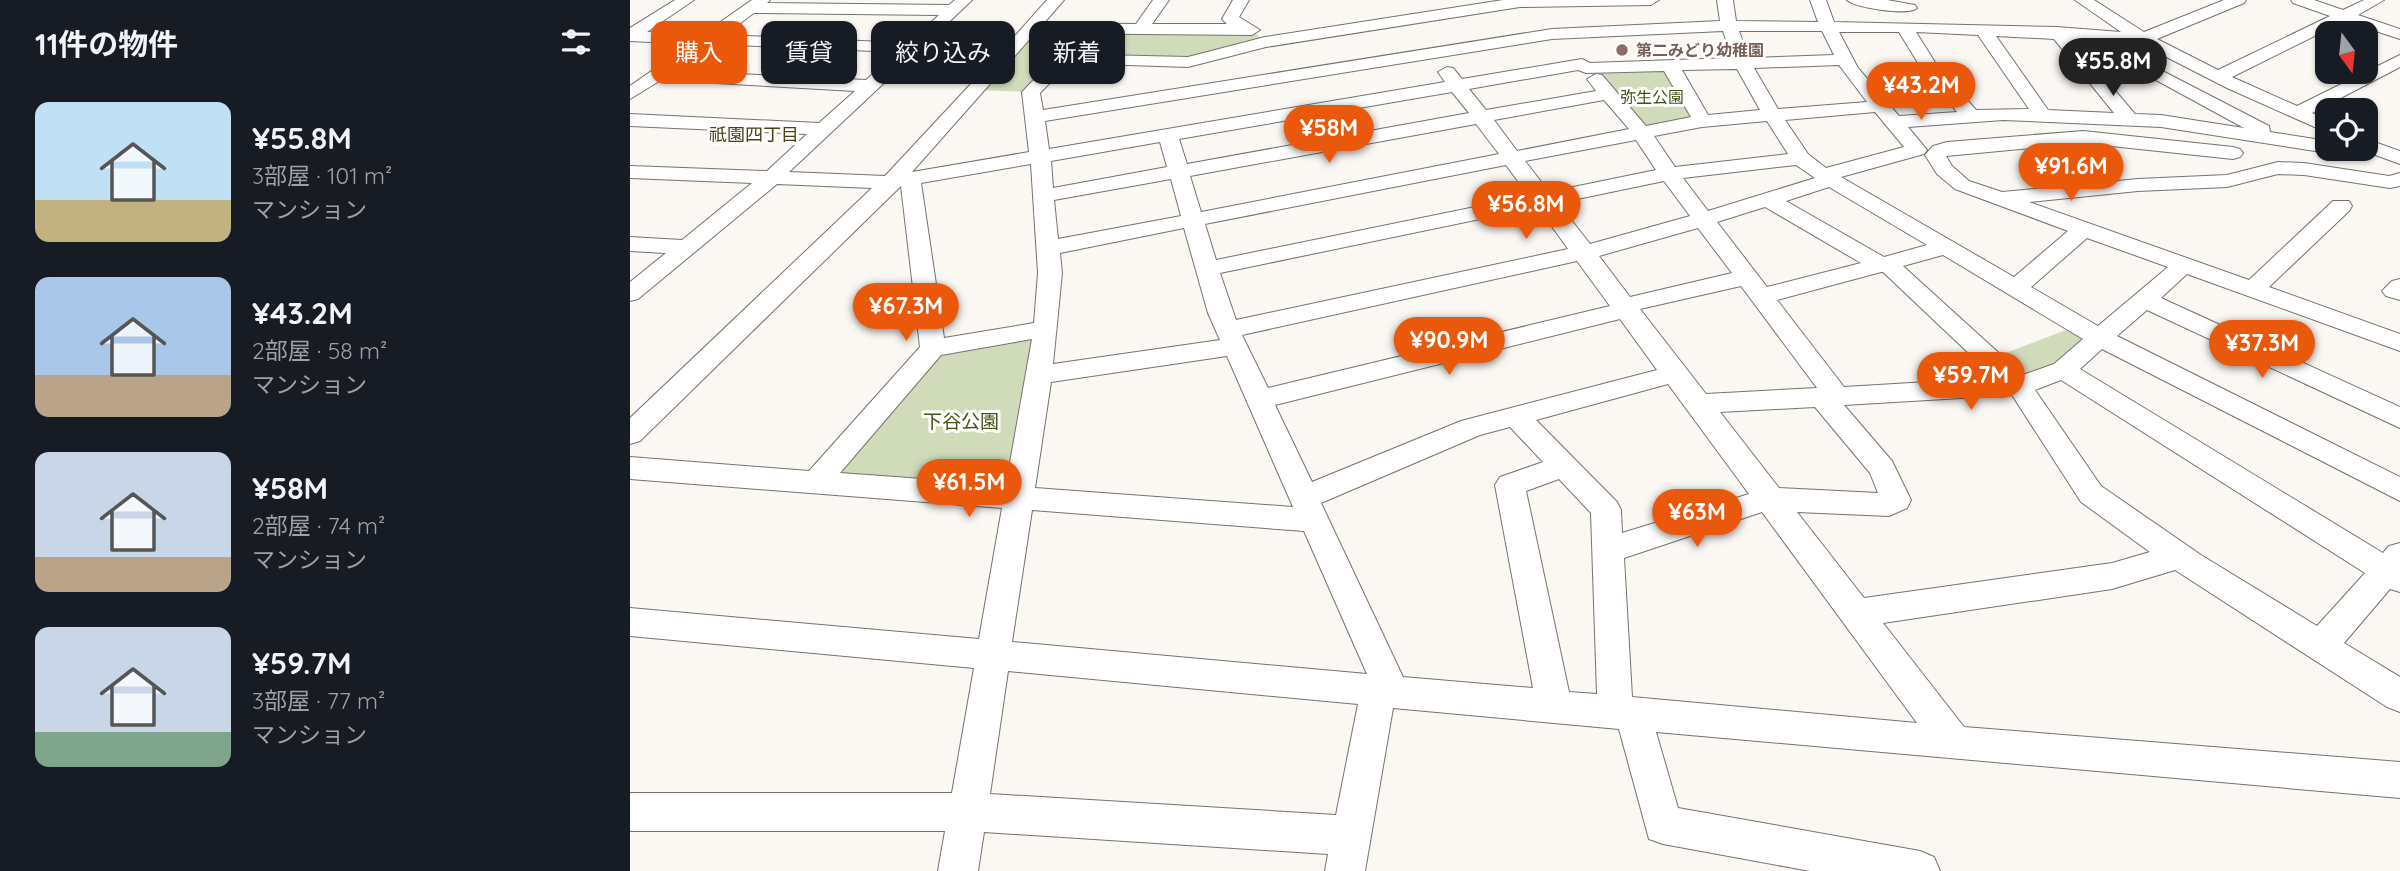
<!DOCTYPE html>
<html lang="ja">
<head>
<meta charset="utf-8">
<style>
  body { margin:0; font-family:Quicksand,"Noto Sans JP",sans-serif; background:#20242c; color:#f1f3f6; height:100vh; display:flex; flex-direction:column; font-size:26px; white-space:nowrap }
  * { box-sizing:border-box; margin:0 }
  p { font-size:23px; color:#9ea1a6 }
  .icon { flex:none; width:38px; height:38px; fill:none; stroke:currentColor; stroke-width:2; stroke-linecap:round; stroke-linejoin:round }
  .map { position:relative; flex:1; overflow:hidden }
  .panel { display:flex; flex-direction:column; background:#171b24; width:630px }
  .panel>* { flex:none }
  .guide { position:absolute; left:21px; top:21px; width:665px; height:63px; display:flex; gap:14px }
  .needle { width:46px; rotate:165deg }
  .buttons { position:absolute; left:1685px; top:21px; display:grid; gap:14px }
  .buttons a { display:grid; place-items:center; width:63px; height:63px; border-radius:14px; background:#171b24; box-shadow:0 2px 5px #0004; font-size:35px }
  .price { position:absolute; translate:-50% -60px; padding:0 16px; border-radius:24px; background:#ea580c; color:#fff; font-size:23px; line-height:46px; filter:drop-shadow(0 2px 4px #0008) }
  .price::after { content:''; position:absolute; left:50%; top:42px; width:21px; height:16px; margin-left:-10px; background:inherit; clip-path:polygon(0 0,100% 0,50% 100%) }
  .price.active { background:#222; color:#fff }
  ul { padding:0; list-style:none }
  li { display:flex; align-items:center; gap:21px; height:175px; padding:0 35px }
  li span { display:grid; place-items:center; flex:none; width:196px; height:140px; border-radius:14px; color:#555 }
  li>.icon { margin-inline-start:auto }
  span .icon { width:84px; height:84px; fill:#fffc; stroke-width:1 }
  li b { font-size:30px }
  h2 { display:flex; justify-content:space-between; align-items:center; height:84px; padding:0 35px; font-size:30px }
  .chip { padding:0 24px; border-radius:14px; background:#171b24; box-shadow:0 2px 5px #0004; font-size:24px; line-height:63px }
  .chip.active { background:#ea580c; color:#fff }
  main { display:flex; flex:1; min-height:0 }
  .map>svg:first-child { display:block }
  .green { fill:#d0dcb9 }
  .lines { fill:none; stroke-linecap:round; stroke-linejoin:round }
  .minor-casing { stroke:#76736f; stroke-width:2 }
  .minor { fill:#fff; fill-rule:evenodd }
  .education-dot { fill:#8d6e63; stroke:#fff; stroke-width:2.5 }
  .labels { text-anchor:middle; stroke-width:6; stroke-linejoin:round; paint-order:stroke }
  .far-education-label { font-size:16px; font-weight:bold; fill:#785e54; stroke:#fff; text-anchor:start }
  .far-park-label { font-size:16px; fill:#445314; stroke:#fff }
  .far-neighbourhood-label { font-size:18px; fill:#494117; stroke:#fff }
  .park-label { font-size:19px; fill:#445314; stroke:#fff }
</style>
</head>
<body>
<main>
<section class="panel">
<h2>11件の物件<svg class="icon" aria-label="filters" viewBox="0 0 24 24"><path d="M4 7h16M4 17h16"/><circle cx="9" cy="7" r="2"/><circle cx="15" cy="17" r="2"/></svg></h2>
<ul>
<li><span style="background:linear-gradient(#bfe0f5 70%,#c2b280 0)"><svg class="icon" aria-label="home" viewBox="0 0 24 24"><path d="M3 11l9-7 9 7M6 9v11h12V9"/></svg></span><div><b>¥55.8M</b><p>3部屋 · 101 m²</p><p>マンション</p></div></li>
<li><span style="background:linear-gradient(#a9c7e8 70%,#b9a48a 0)"><svg class="icon" aria-label="home" viewBox="0 0 24 24"><path d="M3 11l9-7 9 7M6 9v11h12V9"/></svg></span><div><b>¥43.2M</b><p>2部屋 · 58 m²</p><p>マンション</p></div></li>
<li><span style="background:linear-gradient(#c9d6e8 75%,#b9a48a 0)"><svg class="icon" aria-label="home" viewBox="0 0 24 24"><path d="M3 11l9-7 9 7M6 9v11h12V9"/></svg></span><div><b>¥58M</b><p>2部屋 · 74 m²</p><p>マンション</p></div></li>
<li><span style="background:linear-gradient(#c9d6e8 75%,#7fa58c 0)"><svg class="icon" aria-label="home" viewBox="0 0 24 24"><path d="M3 11l9-7 9 7M6 9v11h12V9"/></svg></span><div><b>¥59.7M</b><p>3部屋 · 77 m²</p><p>マンション</p></div></li>
</ul>
</section>
<div class="map">
<svg width="1770" height="871" viewBox="0 0 1770 871">
  <rect width="100%" height="100%" fill="#fbf7f3"/>
  <g class="green">
    <polygon points="401,28 621,29 635,42 558,62 435,58 401,92 346,90"/>
    <polygon points="1040,65 1072,121 1011,132 956,68"/>
    <polygon points="1449,325 1470,338 1389,386 1360,359"/>
    <polygon points="416,329 387,498 186,482 303,348"/>
  </g>
  <g class="lines">
    <g class="minor-casing">
      <g id="minor">
        <path d="M45 0H64L17 32 73 34 122 0H140L137 3 319 5 325 0H342L297 43 375 47 417 0H434L414 23 506 24 523 0H539L522 24H597L592 19 603 0H619L609 17 630 30 622 35 405 33 282 172 399 152 392 92 429 54 558 57 635 37 873 0H1029L1021 5 890 7 636 47 558 67 439 63 410 93 413 110 922 29 1090 21 1087 0H1103L1106 21 1188 22 1180 0H1196L1204 22 1427 27 1491 32 1445 0H1464L1514 32 1594 0H1616L1614 3 1527 39 1588 70 1700 16 1663 3 1661 0H1684L1713 10 1734 0H1754L1728 15 1770 29V39L1715 21 1602 77 1667 106 1770 55V67L1682 113 1698 120V133L1597 88 1509 43 1442 40 1505 114 1531 115 1614 128 1513 73 1510 69 1513 65 1519 64 1639 126 1640 132 1698 141V149H1707L1705 151 1698 153 1531 127 1373 120 1278 127 1297 150 1294 154 1211 177 1384 277 1438 231 1325 189 1307 174 1295 155 1303 146 1317 142 1453 131 1603 147 1610 149 1613 153 1610 157 1603 159 1453 143 1316 156 1322 166 1339 181 1372 192 1508 179 1597 175 1648 162 1674 163 1759 176 1770 173V186L1760 188 1674 175 1648 174 1597 187 1508 191 1399 202 1619 280 1703 201H1719L1722 206 1719 211 1639 287 1770 334V351L1557 274 1531 298 1770 407V428L1517 310 1487 336 1770 477V501L1472 349 1450 369 1753 553 1759 546 1770 543V592L1760 589 1714 643 1770 677V712L1757 707 1545 570 1482 589 1253 623 1334 727 1770 762V798L1026 732 1048 808 1290 851 1304 857 1310 871H1180L1033 844 1019 839 989 729 763 708 735 871H695L698 854 354 832 348 871H308L315 831H0V793H322L344 668 0 636V608L349 639 372 508 0 479V457L179 471 290 347 271 186 10 441 0 444V418L242 188 147 184 8 299 0 301V282L36 253 0 251V237L52 240 122 183 0 178V166L137 171 177 134 0 126V114L189 123 225 91 31 80 0 99V86L60 44 0 41V28ZM124 13 309 15 278 43 94 35ZM1093 31 1102 58 960 63 952 59 832 79 823 68 817 67 808 72 815 82 419 149 415 121 922 39ZM1109 31H1192L1204 55 1119 58ZM1209 32H1269L1293 71 1327 112 1269 116 1228 68ZM1286 32 1348 35 1399 109 1346 110 1306 64ZM1366 36 1424 39 1484 113 1418 110ZM81 44 267 52 236 80 44 71ZM286 53 366 57 255 176 159 172ZM1209 65 1237 102 1148 109 1124 68ZM1107 69 1130 110 1078 115 1052 70ZM948 70 956 73 1034 71 1061 117 1016 126 972 75 966 74 957 79 966 91 856 110 839 89ZM822 92 839 113 557 164 549 139ZM974 100 999 129 887 151 864 120ZM1245 112 1274 147 1196 168 1178 154 1155 120ZM1137 121 1158 154 1045 167 1024 136 1072 127ZM846 124 869 154 571 212 560 176ZM1006 140 1026 170 919 192 895 161ZM530 142 537 167 423 188 421 161ZM401 164 408 273 404 323 314 338 291 183ZM876 165 899 196 586 260 575 224ZM1166 165 1185 178 1078 211 1053 178ZM541 179 551 216 428 239 424 200ZM1034 181 1060 216 960 244 928 203ZM1199 187 1297 245 1254 257 1156 201ZM908 207 938 249 606 320 590 273ZM1135 207 1231 263 1137 287 1087 222ZM554 228 578 313 590 340 423 364 432 273 430 253ZM1068 228 1102 273 1000 297 969 256ZM1457 238 1538 267 1468 326 1401 287ZM1313 255 1453 339 1424 364 1393 375 1273 266ZM947 261 980 306 638 388 612 335ZM1251 272H1253L1365 378 1214 387 1147 300ZM1111 286 1187 388 1076 394 1010 309ZM990 319 1027 370 831 421 682 482 645 405ZM402 339 376 485 210 473 311 355ZM597 356 663 507 405 488 421 382ZM1431 380 1735 573 1687 626 1571 555 1471 486 1405 390ZM1038 384 1119 494 992 533 991 510 987 502 906 420ZM1382 395 1451 502 1520 552 1482 563 1234 598 1167 512 1259 516 1277 508 1281 500 1262 461 1214 405ZM1185 407 1240 473 1248 493 1149 488 1090 412ZM880 427 913 462 870 477 865 485 903 688 773 677 691 503 850 435ZM929 479 961 513 967 694 939 692 896 491ZM402 510 674 531 737 674 382 642ZM1132 512 1287 723 1002 697 994 558ZM378 671 728 704 706 815 360 794Z"/>
        <path d="M1217 0H1257L1285 5 1287 8C1279 16 1225 8 1217 0Z"/>
        <polygon points="1736,139 1770,151 1770,164 1729,149 1736,149"/>
        <polygon points="1770,279 1770,300 1756,296 1752,291 1762,281"/>
      </g>
    </g>
    <use href="#minor" class="minor"/>
  </g>
  <circle class="education-dot" cx="992" cy="50" r="7"/>
  <g class="labels">
    <g class="far-education-label">
      <text x="1006" y="56">第二みどり幼稚園</text>
    </g>
    <g class="far-park-label">
      <text x="1022" y="103">弥生公園</text>
    </g>
    <g class="far-neighbourhood-label">
      <text x="124" y="141">祇園四丁目</text>
    </g>
    <g class="park-label">
      <text x="331" y="428">下谷公園</text>
    </g>
  </g>
</svg>
<div class="buttons">
<a><svg class="needle" viewBox="-14 -14 28 28"><path d="M0-13l5 13h-10z" fill="#e53935"/><path d="M0 13l5-13h-10z" fill="#9ea1a6"/></svg></a>
<a><svg class="icon" aria-label="locate" viewBox="0 0 24 24"><circle cx="12" cy="12" r="6"/><path d="M12 2v4M12 18v4M2 12h4M18 12h4"/></svg></a>
</div>
<b class="price active" style="left:1483px;top:98px">¥55.8M</b>
<b class="price" style="left:1291px;top:122px">¥43.2M</b>
<b class="price" style="left:699px;top:165px">¥58M</b>
<b class="price" style="left:1441px;top:203px">¥91.6M</b>
<b class="price" style="left:896px;top:241px">¥56.8M</b>
<b class="price" style="left:276px;top:343px">¥67.3M</b>
<b class="price" style="left:819px;top:377px">¥90.9M</b>
<b class="price" style="left:1632px;top:380px">¥37.3M</b>
<b class="price" style="left:1341px;top:412px">¥59.7M</b>
<b class="price" style="left:339px;top:519px">¥61.5M</b>
<b class="price" style="left:1067px;top:549px">¥63M</b>
<div class="guide">
<a class="chip active">購入</a>
<a class="chip">賃貸</a>
<a class="chip">絞り込み</a>
<a class="chip">新着</a>
</div>
</div>
</main>
</body>
</html>
